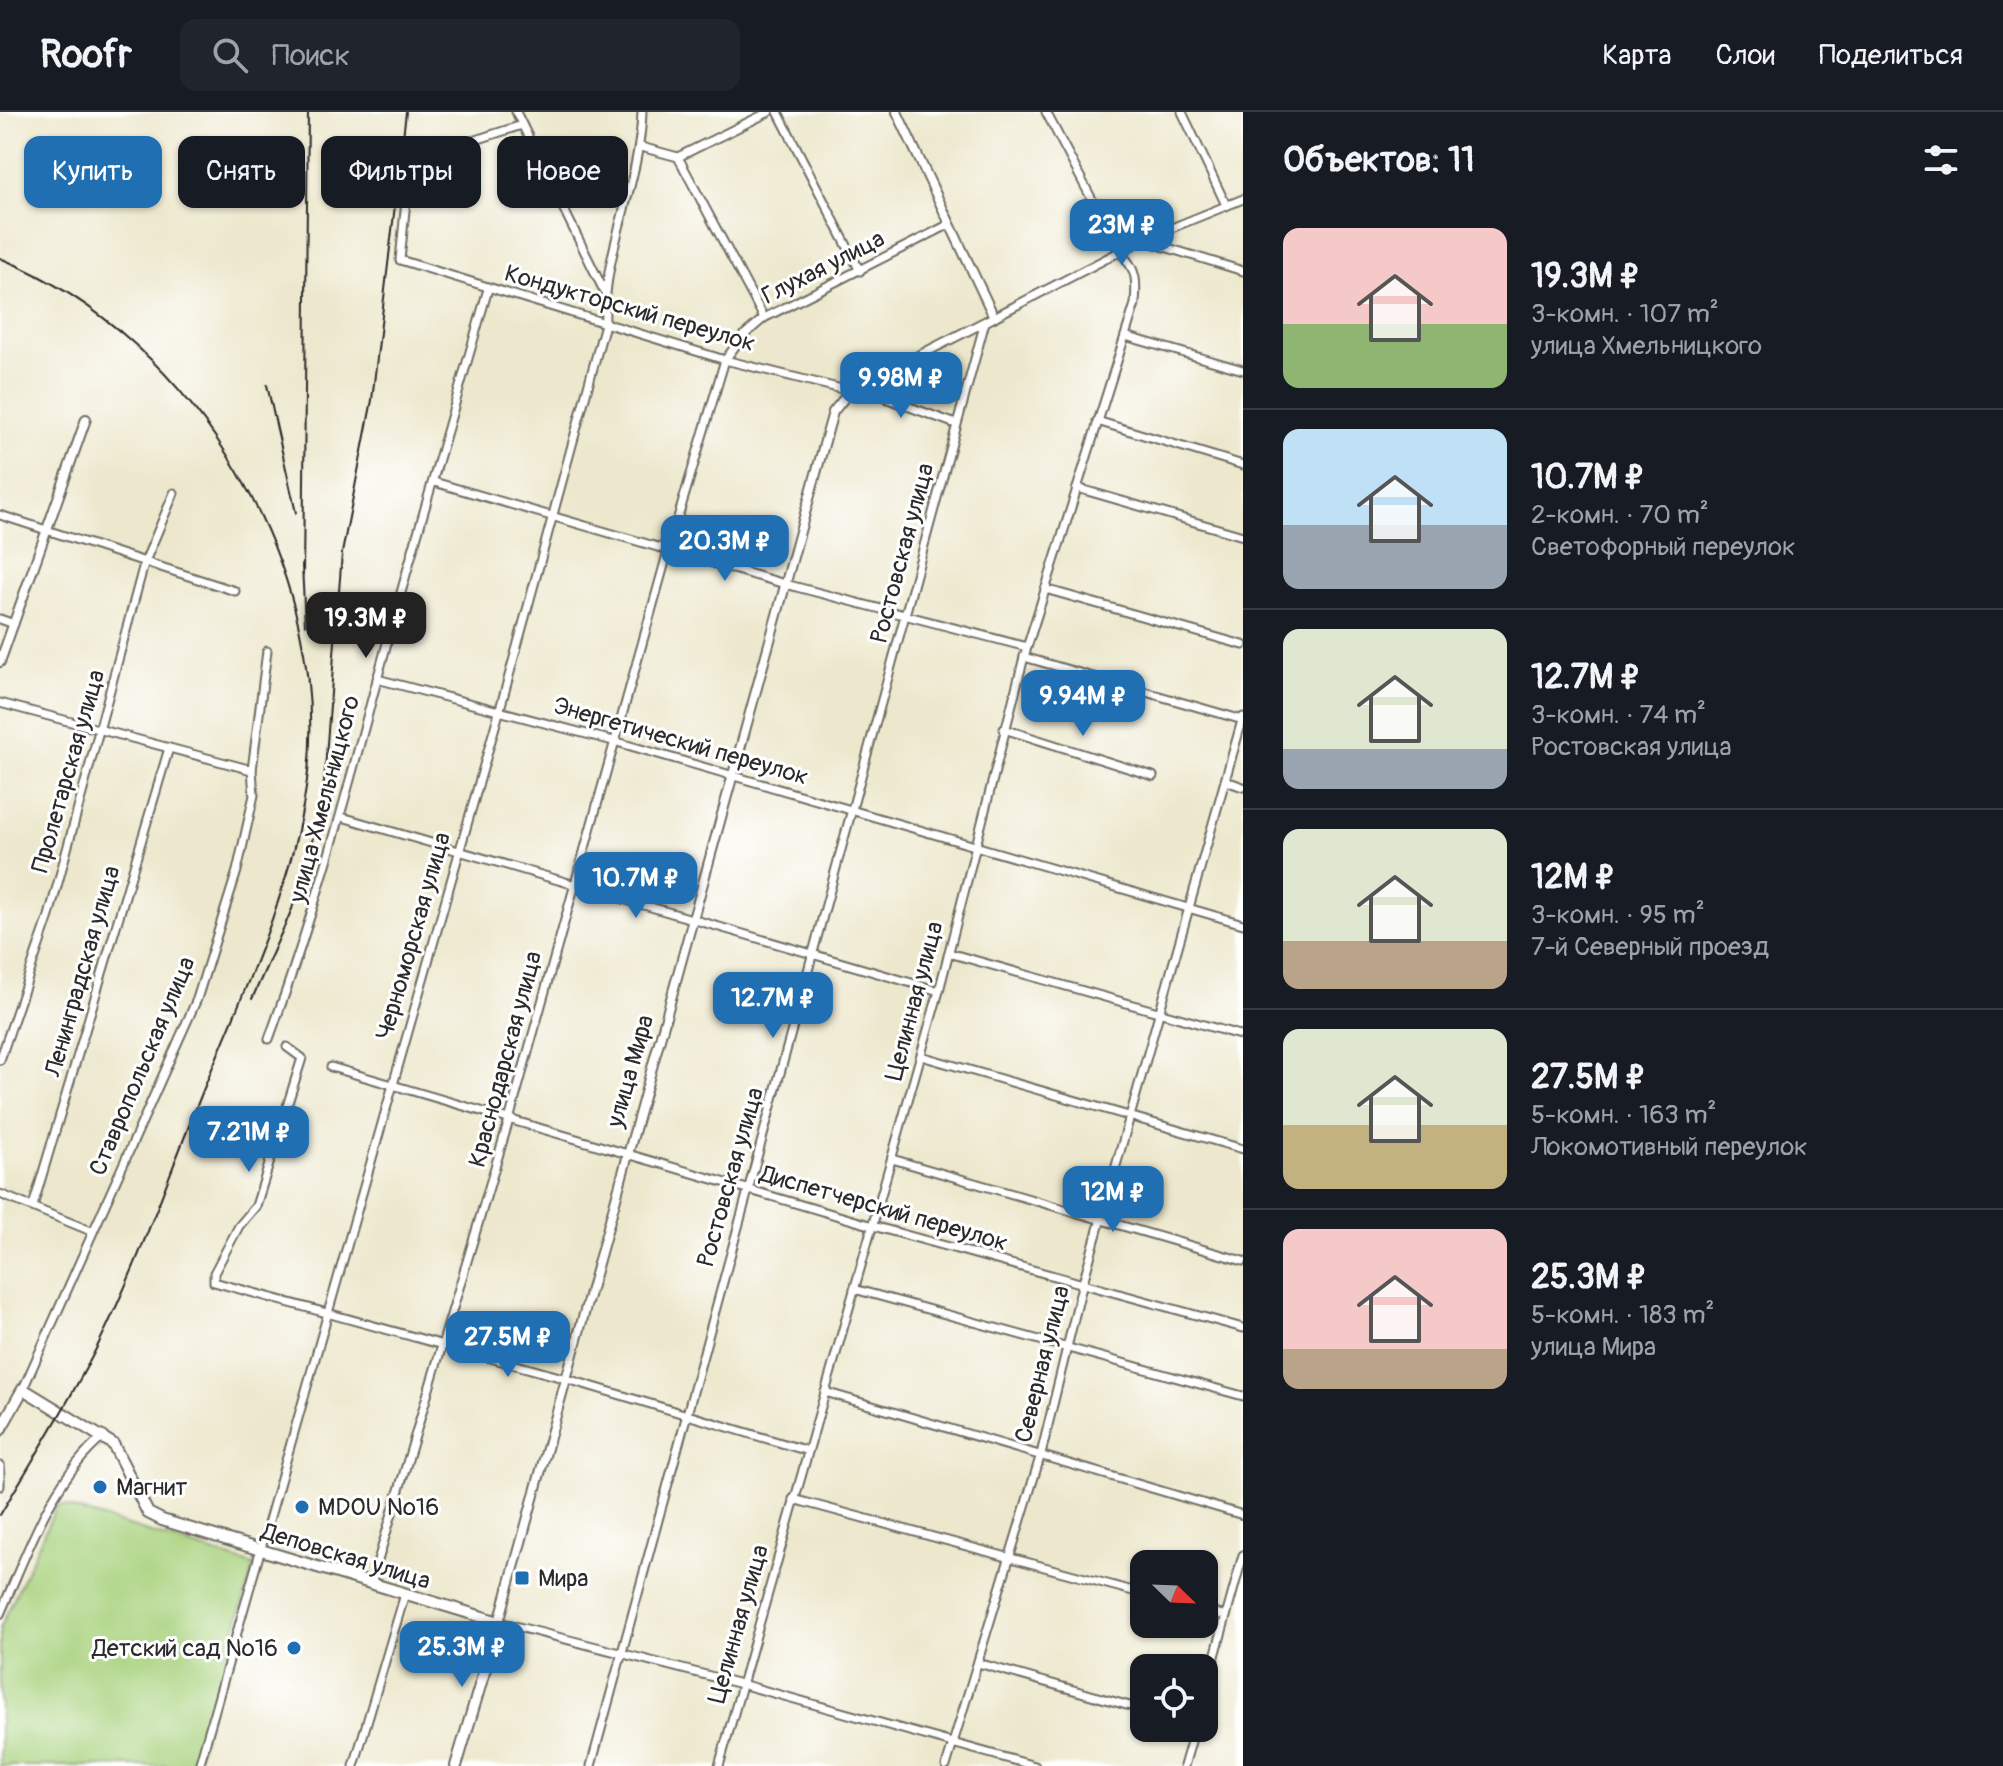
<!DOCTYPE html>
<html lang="ru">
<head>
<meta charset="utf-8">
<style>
  body { margin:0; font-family:Pangolin,sans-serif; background:#20242c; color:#f1f3f6; height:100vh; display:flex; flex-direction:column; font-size:30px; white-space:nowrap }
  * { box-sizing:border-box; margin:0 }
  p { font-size:26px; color:#9ea1a6 }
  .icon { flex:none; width:44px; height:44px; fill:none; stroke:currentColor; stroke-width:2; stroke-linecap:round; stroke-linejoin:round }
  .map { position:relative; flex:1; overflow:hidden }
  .panel { display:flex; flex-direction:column; background:#171b24; width:760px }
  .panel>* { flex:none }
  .hud { position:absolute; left:24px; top:24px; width:760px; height:72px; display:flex; gap:16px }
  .needle { width:52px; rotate:113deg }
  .buttons { position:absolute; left:1130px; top:1438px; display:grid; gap:16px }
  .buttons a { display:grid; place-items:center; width:88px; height:88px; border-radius:16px; background:#171b24; box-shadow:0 2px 6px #0004; font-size:40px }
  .price { position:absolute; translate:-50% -68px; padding:0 18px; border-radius:16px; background:#1f6fb2; color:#fff; font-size:26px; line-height:52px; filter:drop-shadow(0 2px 4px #0008) }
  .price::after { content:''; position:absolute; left:50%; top:48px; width:24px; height:18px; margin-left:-12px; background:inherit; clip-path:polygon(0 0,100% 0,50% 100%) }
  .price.current { background:#222; color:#fff }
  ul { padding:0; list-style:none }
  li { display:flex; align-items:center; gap:24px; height:200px; padding:0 40px }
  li+li { border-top:2px solid #363941 }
  li span { display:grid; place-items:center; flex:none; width:224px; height:160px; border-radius:16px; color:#555 }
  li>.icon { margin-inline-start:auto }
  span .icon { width:96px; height:96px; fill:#fffc; stroke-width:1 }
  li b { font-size:34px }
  h2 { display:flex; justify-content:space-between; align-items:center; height:96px; padding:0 40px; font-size:34px }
  .tag { padding:0 28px; border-radius:16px; background:#171b24; box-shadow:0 2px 6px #0004; font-size:28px; line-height:72px }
  .tag.current { background:#1f6fb2; color:#fff }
  header { display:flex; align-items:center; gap:48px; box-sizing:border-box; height:112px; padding:0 40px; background:#171b24; border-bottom:2px solid #363941 }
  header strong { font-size:38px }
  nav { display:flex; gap:44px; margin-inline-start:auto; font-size:28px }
  .search { width:560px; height:72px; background:#20242c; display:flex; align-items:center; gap:20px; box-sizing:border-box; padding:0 28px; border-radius:16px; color:#9ea1a6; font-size:30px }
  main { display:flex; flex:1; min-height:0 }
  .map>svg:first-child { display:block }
  .green { fill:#a8d27d; stroke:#6a7e54; stroke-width:2 }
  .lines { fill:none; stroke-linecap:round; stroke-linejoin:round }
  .minor-casing { stroke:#6f6d64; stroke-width:11 }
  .tertiary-casing { stroke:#6f6d64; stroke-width:12 }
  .secondary-casing { stroke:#6f6d64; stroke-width:14 }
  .minor { stroke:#fff; stroke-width:7 }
  .tertiary { stroke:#fff; stroke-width:8 }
  .secondary { stroke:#fff; stroke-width:10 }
  .rail { stroke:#2b2b2b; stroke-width:2 }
  .poi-dot { fill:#1f6fb2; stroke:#fff; stroke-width:3 }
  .labels { text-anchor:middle; stroke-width:6; stroke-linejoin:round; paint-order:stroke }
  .street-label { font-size:24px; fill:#2b2b2b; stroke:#fff }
  .poi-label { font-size:24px; fill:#2b2b2b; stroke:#fff; text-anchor:start }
</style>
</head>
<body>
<header>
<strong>Roofr</strong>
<div class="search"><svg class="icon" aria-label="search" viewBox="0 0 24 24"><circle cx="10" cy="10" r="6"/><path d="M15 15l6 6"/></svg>Поиск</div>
<nav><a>Карта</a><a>Слои</a><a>Поделиться</a></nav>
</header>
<main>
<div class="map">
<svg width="1243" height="1654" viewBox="0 0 1243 1654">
  <rect width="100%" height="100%" fill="#fff"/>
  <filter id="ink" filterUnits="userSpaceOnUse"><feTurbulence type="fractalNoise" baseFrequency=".0125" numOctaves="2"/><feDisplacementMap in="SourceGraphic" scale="16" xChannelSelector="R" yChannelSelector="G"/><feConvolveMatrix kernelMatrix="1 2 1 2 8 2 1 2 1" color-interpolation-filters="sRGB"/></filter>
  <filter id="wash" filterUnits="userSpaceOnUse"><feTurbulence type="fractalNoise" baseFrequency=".006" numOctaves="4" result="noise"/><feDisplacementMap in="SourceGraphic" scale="32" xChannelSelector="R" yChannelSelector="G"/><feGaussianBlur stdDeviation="1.8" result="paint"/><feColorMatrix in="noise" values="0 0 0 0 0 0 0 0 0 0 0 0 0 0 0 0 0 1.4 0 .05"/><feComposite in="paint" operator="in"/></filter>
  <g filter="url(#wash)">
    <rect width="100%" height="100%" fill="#ede8cd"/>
    <polygon class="green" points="64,1394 254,1453 195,1654 0,1654 0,1516 56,1395"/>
  </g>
  <g filter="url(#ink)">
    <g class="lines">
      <g class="minor-casing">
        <g id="minor">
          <polyline points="516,0 604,179"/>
          <polyline points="778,0 860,159"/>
          <polyline points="1182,0 1226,93"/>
          <polyline points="522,13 410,49 400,148 725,248 850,279"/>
          <polyline points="641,35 678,45 769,0"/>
          <polyline points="678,45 764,206"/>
          <polyline points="1142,128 1243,159"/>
          <polyline points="994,205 1142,128 1243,87"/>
          <polyline points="1125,224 1243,258"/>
          <polyline points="871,268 888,287 956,312"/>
          <polyline points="1097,309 1243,353"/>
          <polyline points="434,370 785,472 1027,535"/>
          <polyline points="1077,376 1243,424"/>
          <polyline points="0,403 235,479"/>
          <polyline points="1045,477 1243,533"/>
          <polyline points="0,507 14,512"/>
          <polyline points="1024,545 1243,608"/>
          <polyline points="377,567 617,630 1243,812"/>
          <polyline points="0,591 252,658"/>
          <polyline points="1004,617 1153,664"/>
          <polyline points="1226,669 1243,675"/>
          <polyline points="342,705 939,879"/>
          <polyline points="949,841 1243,924"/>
          <path d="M269 927C313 806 344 692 377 568 412 437 451 307 488 177"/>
          <polyline points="287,935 302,946 256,1094 239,1114 214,1161 214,1170 567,1267 808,1339"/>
          <polyline points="921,944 1243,1037"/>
          <polyline points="0,948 49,804 144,452 174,381"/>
          <polyline points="331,955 873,1114 1243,1216"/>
          <polyline points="892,1047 1243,1149"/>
          <polyline points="0,1082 91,1119"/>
          <polyline points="33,1094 169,636"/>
          <polyline points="854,1177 1243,1284"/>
          <polyline points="23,1277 197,887 237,759 254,683 252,658 267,539"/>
          <polyline points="825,1280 1243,1403"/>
          <polyline points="0,1354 0,1374"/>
          <polyline points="793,1387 1144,1482"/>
          <polyline points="371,1472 509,1008 668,439 725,248 743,224 764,206 950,112"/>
          <polyline points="1204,1498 1226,1504"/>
          <path d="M0 1502C28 1440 50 1369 104 1324"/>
          <polyline points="499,1510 741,1572 1035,1654"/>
          <polyline points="978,1551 1144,1598"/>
          <polyline points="1204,1584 1243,1443"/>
          <path d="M199 1654 500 597 605 212C602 140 640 73 642 0"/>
          <polyline points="354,1654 405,1482"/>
          <polyline points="591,1654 985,210"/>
          <path d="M719 1654 939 879 1024 545 1135 192C1137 168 1137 157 1119 139L1046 0"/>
          <polyline points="946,1654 1041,1342 1082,1174 1243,605"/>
          <polyline points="1184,1654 1195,1616"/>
        </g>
      </g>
      <g class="tertiary-casing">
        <g id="tertiary">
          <polyline points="0,550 86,307"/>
          <polyline points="499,1510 833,300 850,279 994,205 897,0"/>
        </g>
      </g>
      <g class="secondary-casing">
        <polyline id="secondary" points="0,1318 23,1277 113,1332 148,1401 162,1408 499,1510 456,1654"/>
      </g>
      <use href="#minor" class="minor"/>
      <use href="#tertiary" class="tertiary"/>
      <use href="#secondary" class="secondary"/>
      <g class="rail">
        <path d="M0 146C197 226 337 464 306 676 291 777 248 870 209 964 172 1053 141 1147 98 1233 69 1291 33 1347 0 1403"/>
        <polyline points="267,273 296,401"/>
        <polyline points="302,453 305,513"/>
        <polyline points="303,463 308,0"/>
        <polyline points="252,887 292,797 322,695 342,441 372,288 406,0"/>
      </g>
    </g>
  </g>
  <g class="poi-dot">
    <circle cx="100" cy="1375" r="8"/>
    <circle cx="302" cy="1395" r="8"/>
    <rect x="514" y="1458" width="16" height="16" rx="4"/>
    <circle cx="294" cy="1536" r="8"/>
  </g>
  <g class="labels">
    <g class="street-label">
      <text transform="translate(823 155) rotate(-27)" y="8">Глухая улица</text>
      <text transform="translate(630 196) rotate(16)" y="8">Кондукторский переулок</text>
      <text transform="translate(902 441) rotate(-75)" y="8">Ростовская улица</text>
      <text transform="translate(681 629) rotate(16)" y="8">Энергетический переулок</text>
      <text transform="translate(68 659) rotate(-74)" y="8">Пролетарская улица</text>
      <text transform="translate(324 687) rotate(-75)" y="8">улица Хмельницкого</text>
      <text transform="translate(413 824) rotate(-74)" y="8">Черноморская улица</text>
      <text transform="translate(82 859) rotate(-74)" y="8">Ленинградская улица</text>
      <text transform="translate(914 889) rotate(-75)" y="8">Целинная улица</text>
      <text transform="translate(505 947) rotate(-75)" y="8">Краснодарская улица</text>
      <text transform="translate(142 954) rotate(-67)" y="8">Ставропольская улица</text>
      <text transform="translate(630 959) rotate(-74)" y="8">улица Мира</text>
      <text transform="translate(730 1065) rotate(-74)" y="8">Ростовская улица</text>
      <text transform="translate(884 1096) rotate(16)" y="8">Диспетчерский переулок</text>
      <text transform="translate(1042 1252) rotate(-76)" y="8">Северная улица</text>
      <text transform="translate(346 1444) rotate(17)" y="8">Деповская улица</text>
      <text transform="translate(738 1512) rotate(-74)" y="8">Целинная улица</text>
    </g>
    <g class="poi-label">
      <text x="116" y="1383">Магнит</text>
      <text x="318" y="1403">MDOU №16</text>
      <text x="538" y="1474">Мира</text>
      <text x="278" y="1544" text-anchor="end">Детский сад №16</text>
    </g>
  </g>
</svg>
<div class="buttons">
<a><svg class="needle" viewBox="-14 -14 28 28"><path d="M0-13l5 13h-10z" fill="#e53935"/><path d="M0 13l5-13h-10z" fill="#9ea1a6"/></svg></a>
<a><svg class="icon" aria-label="locate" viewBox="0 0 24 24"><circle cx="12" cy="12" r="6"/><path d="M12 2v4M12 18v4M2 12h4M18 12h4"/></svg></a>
</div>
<b class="price" style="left:1122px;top:155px">23M ₽</b>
<b class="price" style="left:901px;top:308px">9.98M ₽</b>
<b class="price" style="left:725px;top:471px">20.3M ₽</b>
<b class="price current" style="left:366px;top:548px">19.3M ₽</b>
<b class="price" style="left:1083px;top:626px">9.94M ₽</b>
<b class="price" style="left:636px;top:808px">10.7M ₽</b>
<b class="price" style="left:773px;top:928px">12.7M ₽</b>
<b class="price" style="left:249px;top:1062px">7.21M ₽</b>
<b class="price" style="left:1113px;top:1122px">12M ₽</b>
<b class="price" style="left:508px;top:1267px">27.5M ₽</b>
<b class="price" style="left:462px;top:1577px">25.3M ₽</b>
<div class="hud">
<a class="tag current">Купить</a>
<a class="tag">Снять</a>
<a class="tag">Фильтры</a>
<a class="tag">Новое</a>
</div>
</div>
<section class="panel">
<h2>Объектов: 11<svg class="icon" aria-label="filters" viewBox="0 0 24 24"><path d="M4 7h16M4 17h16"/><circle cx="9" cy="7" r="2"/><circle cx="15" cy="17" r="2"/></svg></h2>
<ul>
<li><span style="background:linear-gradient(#f6c9c9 60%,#8fb573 0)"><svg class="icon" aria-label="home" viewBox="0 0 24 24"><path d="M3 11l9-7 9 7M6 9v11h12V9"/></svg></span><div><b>19.3M ₽</b><p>3-комн. · 107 m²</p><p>улица Хмельницкого</p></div></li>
<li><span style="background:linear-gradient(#bfe0f5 60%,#9aa5b1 0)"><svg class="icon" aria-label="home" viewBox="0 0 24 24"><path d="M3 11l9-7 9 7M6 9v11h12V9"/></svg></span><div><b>10.7M ₽</b><p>2-комн. · 70 m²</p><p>Светофорный переулок</p></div></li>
<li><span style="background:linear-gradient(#dfe7d0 75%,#9aa5b1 0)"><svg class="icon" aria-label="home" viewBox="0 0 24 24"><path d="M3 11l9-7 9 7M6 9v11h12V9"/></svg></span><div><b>12.7M ₽</b><p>3-комн. · 74 m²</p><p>Ростовская улица</p></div></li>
<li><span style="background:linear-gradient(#dfe7d0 70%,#b9a48a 0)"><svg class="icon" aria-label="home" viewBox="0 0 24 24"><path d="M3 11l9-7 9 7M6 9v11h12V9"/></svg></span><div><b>12M ₽</b><p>3-комн. · 95 m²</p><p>7-й Северный проезд</p></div></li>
<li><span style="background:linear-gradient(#dfe7d0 60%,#c2b280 0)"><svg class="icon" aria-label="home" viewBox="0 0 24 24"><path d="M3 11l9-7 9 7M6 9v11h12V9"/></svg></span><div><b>27.5M ₽</b><p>5-комн. · 163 m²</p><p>Локомотивный переулок</p></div></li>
<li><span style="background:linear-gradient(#f6c9c9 75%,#b9a48a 0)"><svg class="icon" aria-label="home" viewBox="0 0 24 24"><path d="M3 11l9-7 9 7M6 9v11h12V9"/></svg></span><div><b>25.3M ₽</b><p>5-комн. · 183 m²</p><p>улица Мира</p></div></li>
</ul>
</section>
</main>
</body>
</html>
